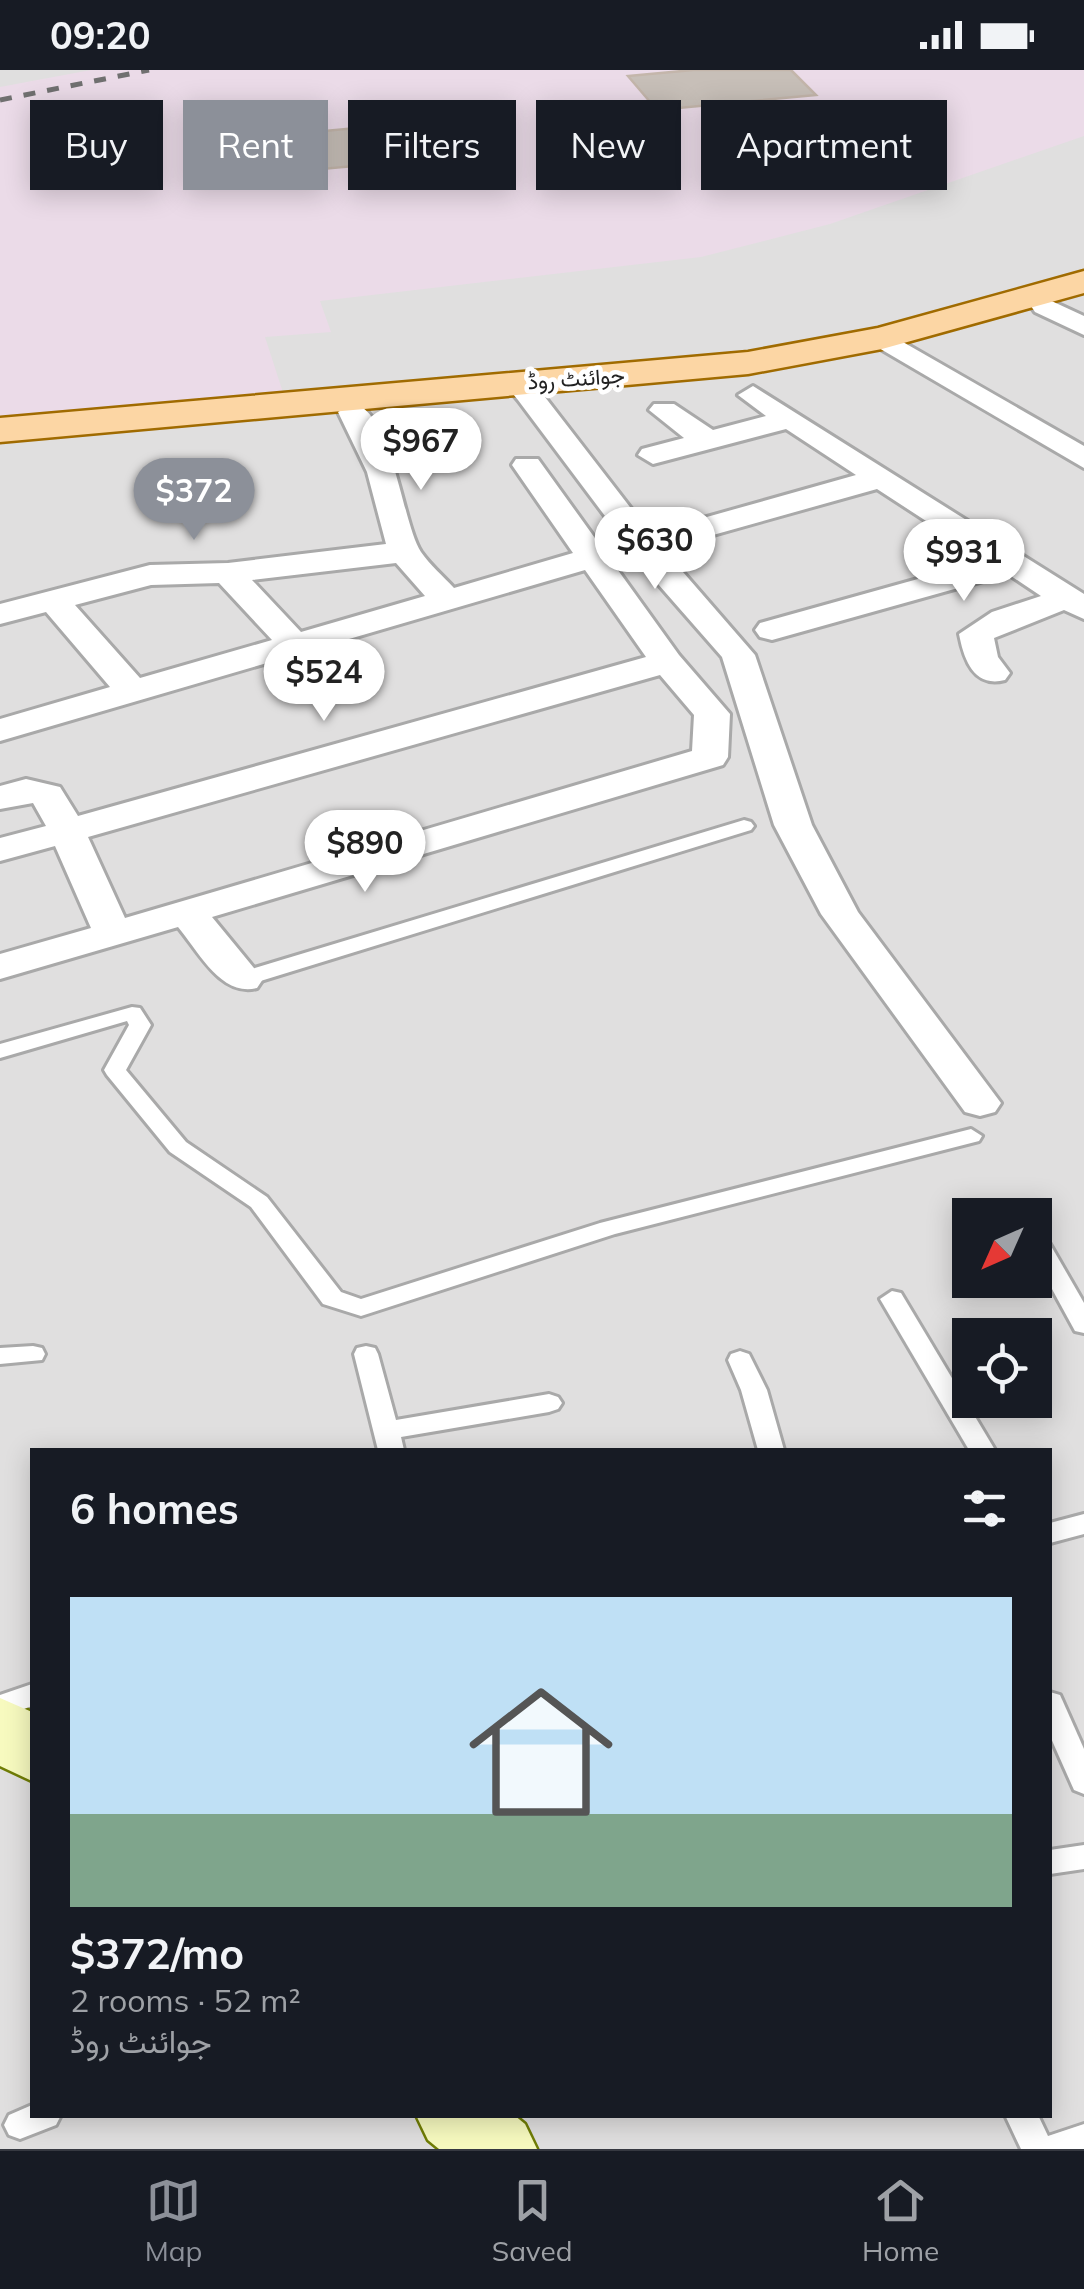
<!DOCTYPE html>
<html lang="en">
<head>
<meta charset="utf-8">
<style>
  body { margin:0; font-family:Mulish,Vazirmatn,sans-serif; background:#20242c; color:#f1f3f6; height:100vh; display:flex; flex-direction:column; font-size:38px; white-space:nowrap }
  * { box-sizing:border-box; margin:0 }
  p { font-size:32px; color:#9ea1a6 }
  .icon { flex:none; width:55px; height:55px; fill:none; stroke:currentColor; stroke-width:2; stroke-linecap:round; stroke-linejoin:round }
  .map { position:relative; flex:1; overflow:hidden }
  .sheet { position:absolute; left:30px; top:1378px; width:1022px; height:670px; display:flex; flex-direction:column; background:#171b24; border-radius:0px; box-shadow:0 5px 25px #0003 }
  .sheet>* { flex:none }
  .banner { position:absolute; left:30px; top:30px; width:1025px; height:90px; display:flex; gap:20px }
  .needle { width:65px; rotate:225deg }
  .tools { position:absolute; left:952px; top:1128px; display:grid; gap:20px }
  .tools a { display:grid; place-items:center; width:100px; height:100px; border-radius:0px; background:#171b24; box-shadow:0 5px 25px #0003; font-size:50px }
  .price { position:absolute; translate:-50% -85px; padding:0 22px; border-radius:35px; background:#fff; color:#222; font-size:32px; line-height:65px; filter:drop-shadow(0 2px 5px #0008) }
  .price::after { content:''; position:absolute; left:50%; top:60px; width:30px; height:22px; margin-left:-15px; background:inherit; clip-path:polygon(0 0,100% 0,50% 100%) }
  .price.current { background:#8c9099; color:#fff }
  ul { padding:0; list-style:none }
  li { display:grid; align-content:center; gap:20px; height:530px; padding:0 40px }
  li span { display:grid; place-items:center; height:310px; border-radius:0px; color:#555 }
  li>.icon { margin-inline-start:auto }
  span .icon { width:180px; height:180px; fill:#fffc; stroke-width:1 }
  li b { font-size:42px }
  h2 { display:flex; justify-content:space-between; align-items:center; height:120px; padding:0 40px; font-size:42px }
  .pill { padding:0 35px; border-radius:0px; background:#171b24; box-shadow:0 5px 25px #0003; font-size:35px; line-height:90px }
  .pill.current { background:#8c9099; color:#fff }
  .status { display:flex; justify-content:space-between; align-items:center; height:70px; padding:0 50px; background:#171b24; direction:ltr }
  .status svg { height:28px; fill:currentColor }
  .menu { display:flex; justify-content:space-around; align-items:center; height:140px; border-top:2px solid #363941; background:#171b24; font-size:28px; color:#9ea1a6 }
  .menu a { display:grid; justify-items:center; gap:5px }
  .menu .current { color:#8c9099 }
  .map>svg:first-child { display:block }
  .residential { fill:#e0dfdf; fill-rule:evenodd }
  .industrial { fill:#ebdbe8 }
  .building { fill:#c7bfb8; stroke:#c4b6ab; stroke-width:2.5 }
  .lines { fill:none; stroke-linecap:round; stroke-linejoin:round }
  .lane-casing { stroke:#a9a9a9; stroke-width:6 }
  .street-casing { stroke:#a9a9a9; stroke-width:6 }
  .secondary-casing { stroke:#707d05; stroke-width:5 }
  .primary-casing { stroke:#a06b00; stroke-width:5 }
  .lane { fill:#fff; fill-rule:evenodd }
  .street { fill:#fff; fill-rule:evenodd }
  .secondary { fill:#f7fabf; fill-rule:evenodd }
  .primary { fill:#fcd6a4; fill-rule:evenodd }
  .rail { stroke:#707070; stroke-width:5; stroke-dasharray:12 12; stroke-linecap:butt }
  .labels { text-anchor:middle; stroke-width:9; stroke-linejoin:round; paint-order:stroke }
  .far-street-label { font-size:22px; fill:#222; stroke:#fff }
</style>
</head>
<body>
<div class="status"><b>09:20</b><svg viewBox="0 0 49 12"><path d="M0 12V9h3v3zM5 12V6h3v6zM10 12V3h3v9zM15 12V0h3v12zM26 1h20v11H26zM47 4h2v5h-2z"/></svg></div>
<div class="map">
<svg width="1084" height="2079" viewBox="0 0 1084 2079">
  <rect width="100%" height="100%" fill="#f2efe9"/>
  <path class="residential" d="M0 0H1084V2079H0ZM970 1145H1035V1210H970ZM970 1265H1035V1330H970ZM32 1380H1050V2045H32Z"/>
  <polygon class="industrial" points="91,0 1084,0 1084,66 830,154 701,187 320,231 331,262 265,267 289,341 0,368 0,17"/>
  <g class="building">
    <polygon points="693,0 791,0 816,25 657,40 628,6"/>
    <polygon points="356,58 377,94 278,103 260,67"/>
  </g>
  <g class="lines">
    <g class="lane-casing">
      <g id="lane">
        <polygon points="744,750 751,752 754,756 751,760 251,914 235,914 232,909 235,904"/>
        <polygon points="132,937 140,938 151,955 126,1000 186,1072 267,1127 341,1222 361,1229 600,1153 971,1059 982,1066 979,1071 615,1164 361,1246 323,1234 251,1137 170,1082 107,1005 104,1000 129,955 127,951 0,988 0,974"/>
        <polygon points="1039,1166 1047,1169 1084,1233 1084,1263 1075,1261 1035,1188 1035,1167"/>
        <polygon points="892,1221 901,1223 995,1380 969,1380 880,1229"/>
        <polygon points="33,1276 42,1278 45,1284 42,1290 0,1294 0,1278"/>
        <polygon points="366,1276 375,1278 378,1284 396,1350 549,1324 558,1327 562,1333 558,1339 549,1342 401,1367 404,1380 378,1380 354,1284 357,1278"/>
        <polygon points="740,1281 749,1284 767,1320 784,1380 758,1380 741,1320 728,1290 731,1284"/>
        <polygon points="1084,1444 1084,1464 1050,1473 1050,1453"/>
        <polygon points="32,1614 32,1636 0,1648 0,1625"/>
        <polygon points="1050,1622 1060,1625 1084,1679 1084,1724 1074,1720 1050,1666"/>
        <polygon points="1084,1775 1084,1799 1050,1804 1050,1780"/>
        <polygon points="32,2035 32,2045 61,2045 56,2055 20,2069 9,2065 4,2055 9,2045"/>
        <polygon points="1005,2045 1038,2045 1048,2066 1084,2054 1084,2079 1021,2079"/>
      </g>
    </g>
    <g class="street-casing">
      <g id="street">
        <polygon points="1045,228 1084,246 1084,265 1035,242 1031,236"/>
        <polygon points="882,260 1084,376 1084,398 872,274 868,268 872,262"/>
        <path d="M528 315 538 318 650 463 856 405 786 359 653 394 638 385 642 379 684 368 649 340 654 334H674L713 360 766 346 738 325 753 316 1084 524V549L1064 540 994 568 998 587 1010 603 1005 610C974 618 964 590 959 564L992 542 1041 526 1008 504 772 570 760 567 755 560 760 553 986 490 877 419 663 479 755 585 812 755 858 842 1001 1033 995 1042 980 1046 965 1042 821 844 774 755 722 587 644 498 518 330 513 324Z"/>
        <path d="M353 333C393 343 402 453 421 482 430 495 443 506 454 518L573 483 512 395 516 389H538L679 585 730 644 728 687 723 695 212 847 263 909 257 918C221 927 199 882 178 857L0 909V884L91 858 55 776 0 791V768L46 756 33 733 0 739V716L26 709 60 717 78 746 646 587 585 500 0 671V649L110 617 46 542 0 554V534L150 495 228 493 386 474 367 402 338 342ZM396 493 425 526 301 562 252 510ZM219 513 272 570 140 608 75 535 151 515ZM660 605 694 645 692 681 125 848 88 767Z"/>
      </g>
    </g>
    <g class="secondary-casing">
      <g id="secondary">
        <polygon points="0,1628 32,1642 32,1711 0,1696"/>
        <polygon points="416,2045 514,2045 525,2054 537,2079 439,2079 428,2070"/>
      </g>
    </g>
    <g class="primary-casing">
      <polygon id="primary" points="1084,201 1084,223 882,279 748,304 0,372 0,348 748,282 878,258"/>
    </g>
    <use href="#lane" class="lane"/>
    <use href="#street" class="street"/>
    <use href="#secondary" class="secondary"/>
    <use href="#primary" class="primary"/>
    <polyline class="rail" points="0,30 149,0"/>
  </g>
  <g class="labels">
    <g class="far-street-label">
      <text transform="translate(576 308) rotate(-4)" y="8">جوائنٹ روڈ</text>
    </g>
  </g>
</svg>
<div class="tools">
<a><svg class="needle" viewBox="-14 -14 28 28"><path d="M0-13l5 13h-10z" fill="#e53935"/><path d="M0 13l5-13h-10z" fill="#9ea1a6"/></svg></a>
<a><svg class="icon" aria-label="locate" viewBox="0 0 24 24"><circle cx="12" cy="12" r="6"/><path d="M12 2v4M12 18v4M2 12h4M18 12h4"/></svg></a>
</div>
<b class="price" style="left:421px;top:423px">$967</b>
<b class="price current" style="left:194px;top:473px">$372</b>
<b class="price" style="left:655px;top:522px">$630</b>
<b class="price" style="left:964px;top:534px">$931</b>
<b class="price" style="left:324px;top:654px">$524</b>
<b class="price" style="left:365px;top:825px">$890</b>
<div class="banner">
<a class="pill">Buy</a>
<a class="pill current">Rent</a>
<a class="pill">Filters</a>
<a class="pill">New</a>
<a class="pill">Apartment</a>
</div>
<section class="sheet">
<h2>6 homes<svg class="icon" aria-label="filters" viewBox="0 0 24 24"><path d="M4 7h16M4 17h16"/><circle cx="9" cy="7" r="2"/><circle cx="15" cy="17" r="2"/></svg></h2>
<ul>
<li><span style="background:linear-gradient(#bfe0f5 70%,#7fa58c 0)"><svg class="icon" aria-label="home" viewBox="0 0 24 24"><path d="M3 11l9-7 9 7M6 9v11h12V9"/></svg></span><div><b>$372/mo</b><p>2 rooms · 52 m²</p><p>جوائنٹ روڈ</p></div></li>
</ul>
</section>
</div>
<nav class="menu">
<a class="current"><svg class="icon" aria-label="map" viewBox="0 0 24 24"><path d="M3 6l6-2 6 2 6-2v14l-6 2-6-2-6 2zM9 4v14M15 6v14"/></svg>Map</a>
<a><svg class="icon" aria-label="saved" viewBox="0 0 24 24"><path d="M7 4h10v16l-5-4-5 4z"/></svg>Saved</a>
<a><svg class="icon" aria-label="home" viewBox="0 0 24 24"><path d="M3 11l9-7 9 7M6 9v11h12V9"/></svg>Home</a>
</nav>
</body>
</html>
